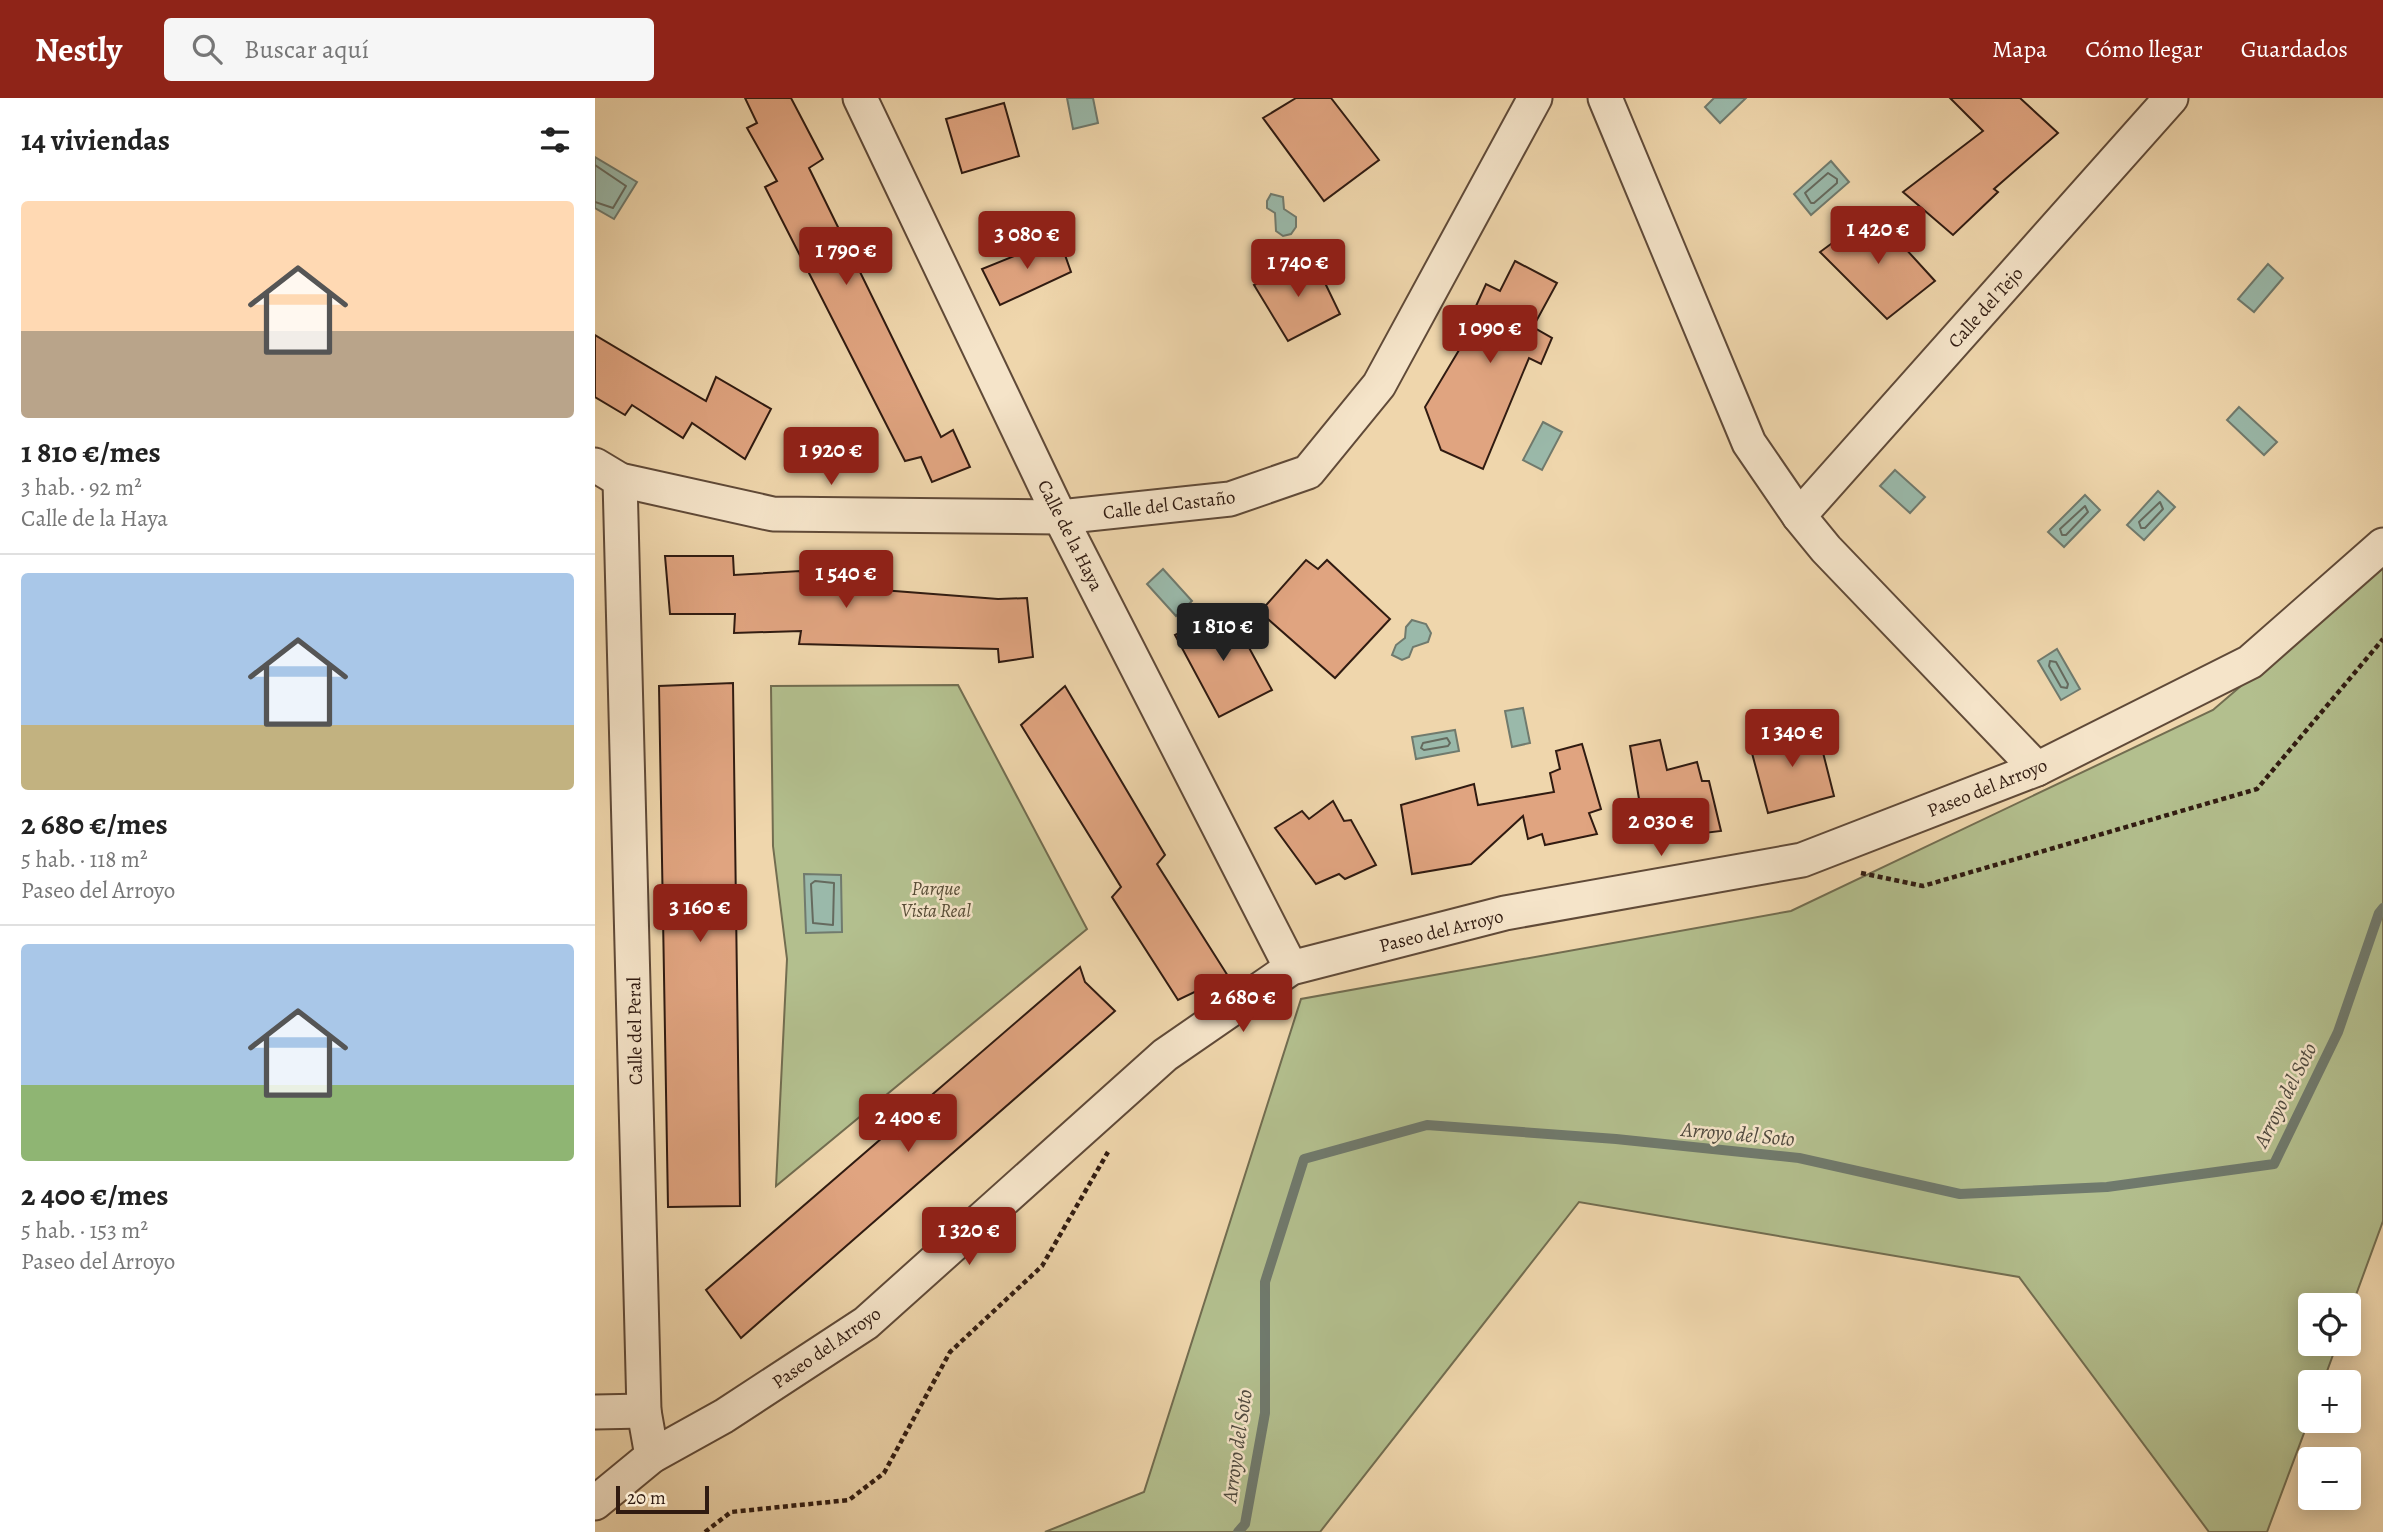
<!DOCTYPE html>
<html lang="es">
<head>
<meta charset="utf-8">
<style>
  body { margin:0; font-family:Alegreya,serif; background:#f6f6f6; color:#222; height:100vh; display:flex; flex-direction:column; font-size:26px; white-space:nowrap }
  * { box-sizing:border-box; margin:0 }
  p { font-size:23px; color:#767676 }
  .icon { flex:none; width:38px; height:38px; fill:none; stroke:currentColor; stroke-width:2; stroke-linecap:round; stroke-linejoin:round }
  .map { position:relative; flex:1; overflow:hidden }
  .panel { display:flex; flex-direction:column; background:#fff; width:595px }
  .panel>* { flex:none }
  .tools { position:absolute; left:1703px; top:1195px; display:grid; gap:14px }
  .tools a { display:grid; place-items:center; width:63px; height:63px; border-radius:7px; background:#fff; box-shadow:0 4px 18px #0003; font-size:35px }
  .scale { position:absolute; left:21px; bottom:18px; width:93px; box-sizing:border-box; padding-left:7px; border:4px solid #301b11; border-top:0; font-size:19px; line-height:24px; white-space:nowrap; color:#301b11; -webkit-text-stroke:5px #f5e4c9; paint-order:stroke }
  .price { position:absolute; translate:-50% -60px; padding:0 16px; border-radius:7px; background:#8f2418; color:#fff; font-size:23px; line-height:46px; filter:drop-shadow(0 2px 4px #0008) }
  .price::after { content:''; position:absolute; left:50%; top:42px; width:21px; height:16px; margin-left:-10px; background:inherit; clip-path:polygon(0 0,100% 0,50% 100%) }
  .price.active { background:#222; color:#fff }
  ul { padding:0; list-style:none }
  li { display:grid; align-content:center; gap:14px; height:371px; padding:0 21px }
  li+li { border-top:2px solid #e0e0e0 }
  li span { display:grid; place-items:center; height:217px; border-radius:7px; color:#555 }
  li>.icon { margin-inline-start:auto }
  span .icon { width:126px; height:126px; fill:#fffc; stroke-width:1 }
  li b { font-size:30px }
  h2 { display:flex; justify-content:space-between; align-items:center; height:84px; padding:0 21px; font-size:30px }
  header { display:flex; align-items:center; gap:42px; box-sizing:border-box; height:98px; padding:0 35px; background:#8f2418; color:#fff }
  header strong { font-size:33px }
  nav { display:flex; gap:38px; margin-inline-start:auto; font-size:24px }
  .search { width:490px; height:63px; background:#f6f6f6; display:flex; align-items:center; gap:18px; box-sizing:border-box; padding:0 24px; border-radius:7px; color:#767676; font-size:26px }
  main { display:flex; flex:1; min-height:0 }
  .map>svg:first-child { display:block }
  .green { fill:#b3bf8e; stroke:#726d50; stroke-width:2 }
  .water { fill:#9ab9aa; stroke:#707a6d; stroke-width:2 }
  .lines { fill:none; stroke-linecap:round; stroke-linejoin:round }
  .shore { stroke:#656a5e; stroke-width:2 }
  .stream { stroke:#707a6d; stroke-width:10 }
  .building { fill:#e0a480; stroke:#301b11; stroke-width:2 }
  .minor-casing { stroke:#604a38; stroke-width:37 }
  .path { stroke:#301b11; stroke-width:4.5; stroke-dasharray:5 3.5; stroke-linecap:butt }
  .minor { stroke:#f5e4c9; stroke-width:33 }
  .labels { text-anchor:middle; stroke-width:5; stroke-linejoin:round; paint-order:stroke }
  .street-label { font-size:19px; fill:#301b11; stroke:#f5e4c9 }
  .park-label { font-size:19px; font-style:italic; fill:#574c36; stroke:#f5e4c9 }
  .water-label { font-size:21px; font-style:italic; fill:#504a3f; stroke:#f5e4c9 }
</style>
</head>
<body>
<header>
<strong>Nestly</strong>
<div class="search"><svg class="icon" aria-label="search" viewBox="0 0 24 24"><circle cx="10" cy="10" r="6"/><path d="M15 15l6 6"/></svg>Buscar aquí</div>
<nav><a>Mapa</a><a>Cómo llegar</a><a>Guardados</a></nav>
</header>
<main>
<section class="panel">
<h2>14 viviendas<svg class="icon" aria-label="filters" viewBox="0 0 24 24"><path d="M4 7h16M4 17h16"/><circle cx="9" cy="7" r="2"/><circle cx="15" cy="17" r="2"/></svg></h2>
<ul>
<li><span style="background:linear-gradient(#ffd9b3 60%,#b9a48a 0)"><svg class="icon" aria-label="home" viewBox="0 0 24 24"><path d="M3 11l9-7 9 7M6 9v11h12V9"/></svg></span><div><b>1 810 €/mes</b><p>3 hab. · 92 m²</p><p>Calle de la Haya</p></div></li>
<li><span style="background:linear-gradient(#a9c7e8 70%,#c2b280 0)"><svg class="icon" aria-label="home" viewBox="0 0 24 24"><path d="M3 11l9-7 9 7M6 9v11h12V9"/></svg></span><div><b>2 680 €/mes</b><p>5 hab. · 118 m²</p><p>Paseo del Arroyo</p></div></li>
<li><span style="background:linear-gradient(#a9c7e8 65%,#8fb573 0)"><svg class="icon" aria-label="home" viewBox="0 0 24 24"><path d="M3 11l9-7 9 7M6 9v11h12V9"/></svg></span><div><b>2 400 €/mes</b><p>5 hab. · 153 m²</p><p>Paseo del Arroyo</p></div></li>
</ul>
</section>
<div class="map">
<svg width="1788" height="1434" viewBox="0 0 1788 1434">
  <rect width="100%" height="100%" fill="#efd6ac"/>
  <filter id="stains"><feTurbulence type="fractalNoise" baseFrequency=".00286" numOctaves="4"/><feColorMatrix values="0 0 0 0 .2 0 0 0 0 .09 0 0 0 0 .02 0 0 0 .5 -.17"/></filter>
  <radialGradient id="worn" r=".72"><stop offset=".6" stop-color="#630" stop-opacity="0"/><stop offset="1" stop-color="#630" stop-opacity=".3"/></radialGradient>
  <g class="green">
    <polygon points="1788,466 1788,1123 1754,1216 1754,1208 1715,1208 1715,1246 1742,1246 1728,1284 1715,1284 1715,1319 1672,1434 1614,1434 1424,1179 984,1104 725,1434 450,1434 549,1394 706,901 1196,813 1618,612"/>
    <polygon points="363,587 492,831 181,1088 192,861 178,748 176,588"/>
  </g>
  <g class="water">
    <polygon points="472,0 498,0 503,25 478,31"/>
    <polygon points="1119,0 1151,0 1125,25 1110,9"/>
    <polygon points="0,59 42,84 19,121 0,110"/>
    <polygon points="1236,63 1254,84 1216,117 1199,96"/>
    <polygon points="676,96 688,99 689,111 701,119 701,129 696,136 688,138 681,133 680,115 672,110 672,103"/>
    <polygon points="1673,166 1688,180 1659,214 1643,201"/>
    <polygon points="1644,309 1682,344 1669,357 1632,322"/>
    <polygon points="948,324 967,334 947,372 928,362"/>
    <polygon points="1300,372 1330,399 1315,415 1285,388"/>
    <polygon points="1563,393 1580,409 1549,442 1532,427"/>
    <polygon points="1490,397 1505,412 1469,449 1453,434"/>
    <polygon points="568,471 597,503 581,518 552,486"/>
    <polygon points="817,522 831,526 836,535 833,544 818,549 814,559 807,562 797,557 801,547 810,540 811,529"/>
    <polygon points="1462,551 1485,591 1466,602 1443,563"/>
    <polygon points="928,610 935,645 917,649 910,613"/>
    <polygon points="860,632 864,653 821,661 817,639"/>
    <polygon points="209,776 246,777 247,834 211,835"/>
  </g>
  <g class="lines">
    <g class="shore">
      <polyline points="0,67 31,88 18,110 0,104"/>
      <polygon points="1233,75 1242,81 1242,85 1219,105 1216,105 1210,95"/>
      <polygon points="1565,404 1568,411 1550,430 1546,430 1544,424"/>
      <polygon points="1490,408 1493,414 1471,437 1467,437 1465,431"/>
      <polygon points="1455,563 1461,564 1473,586 1472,590 1466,589 1454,568"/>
      <polygon points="852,640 855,645 853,648 829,652 826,650 828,645"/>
      <polygon points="220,783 239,785 238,827 218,825 216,786"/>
    </g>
    <polyline class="stream" points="643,1434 650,1426 670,1315 670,1184 709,1061 832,1027 1021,1041 1204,1060 1365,1096 1512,1089 1679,1066 1743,934 1784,815 1788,810"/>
  </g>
  <g class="building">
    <polygon points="150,0 196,0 228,61 214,70 346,339 358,332 375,369 337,384 326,359 310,363 170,89 182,83 152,30 162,25"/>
    <polygon points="701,0 736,0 784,62 729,103 668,20"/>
    <polygon points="1355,0 1425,0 1463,35 1399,91 1403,94 1358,137 1308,94 1388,33"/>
    <polygon points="409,5 424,58 367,75 351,21"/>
    <polygon points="1278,115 1340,183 1292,221 1225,154"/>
    <polygon points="464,140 476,174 405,207 387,171"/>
    <polygon points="717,158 745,216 693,243 659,187"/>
    <polygon points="920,163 962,185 938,229 957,240 946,266 934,260 888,371 846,352 830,309 876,232 871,230 891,186 905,193"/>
    <polygon points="0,237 111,303 121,279 176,311 150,361 97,325 88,340 37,307 30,317 0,299"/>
    <polygon points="70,458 138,458 139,477 205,473 209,486 403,501 432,500 438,559 404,564 403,551 204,546 206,533 139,535 140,516 75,516"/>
    <polygon points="711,462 723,471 732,462 795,521 740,580 665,514"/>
    <polygon points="633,511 677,592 624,619 580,537"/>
    <polygon points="138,585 145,1108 73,1109 64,588"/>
    <polygon points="470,588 570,757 562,766 633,878 583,902 517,799 526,789 426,627"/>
    <polygon points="1221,627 1239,698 1173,715 1154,644"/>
    <polygon points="1065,642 1072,672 1102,664 1107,683 1114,683 1126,733 1051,742 1035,648"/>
    <polygon points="987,646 1006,711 994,715 1002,736 950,747 947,736 933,741 928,718 876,766 817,776 806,707 879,686 883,707 959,694 955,675 965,671 961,653"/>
    <polygon points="738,703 749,723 756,722 781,767 750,781 744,776 721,786 680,730 707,713 714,721"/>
    <polygon points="485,869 490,884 520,913 146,1240 111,1192"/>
  </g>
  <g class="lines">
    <g class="minor-casing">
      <g id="minor">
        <polyline points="265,0 465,419 696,870"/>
        <polyline points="1010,0 1154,345 1204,418 1231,451 1442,671"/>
        <polyline points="0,367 25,382 178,416 465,419 635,401 713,374 784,287 940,0"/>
        <polyline points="25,382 49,1313 57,1358"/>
        <polyline points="1204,418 1576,0"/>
        <polyline points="0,1314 49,1313"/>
        <polyline points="0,1405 57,1358 129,1318 271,1225 570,957 696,870 910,815 1207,762 1442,671 1655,564 1788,447"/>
      </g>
    </g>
    <g class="path">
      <polyline points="1266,775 1328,788 1662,691 1788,541"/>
      <polyline points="110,1434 136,1414 254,1402 289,1375 355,1254 447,1168 513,1054"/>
    </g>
    <use href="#minor" class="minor"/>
  </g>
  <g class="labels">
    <g class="street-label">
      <text transform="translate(1390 209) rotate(-48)" y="7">Calle del Tejo</text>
      <text transform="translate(574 406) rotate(-7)" y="7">Calle del Castaño</text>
      <text transform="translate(476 437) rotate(63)" y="7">Calle de la Haya</text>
      <text transform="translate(1392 689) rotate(-22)" y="7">Paseo del Arroyo</text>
      <text transform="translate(846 832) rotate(-14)" y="7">Paseo del Arroyo</text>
      <text transform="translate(39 933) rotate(-91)" y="7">Calle del Peral</text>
      <text transform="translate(231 1249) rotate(-35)" y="7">Paseo del Arroyo</text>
    </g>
    <g class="park-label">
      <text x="341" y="797">Parque<tspan x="341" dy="22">Vista Real</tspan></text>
    </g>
    <g class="water-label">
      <text transform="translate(1690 997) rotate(-63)" y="7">Arroyo del Soto</text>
      <text transform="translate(1143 1036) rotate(5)" y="7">Arroyo del Soto</text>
      <text transform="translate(642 1348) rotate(-82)" y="7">Arroyo del Soto</text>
    </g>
  </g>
  <rect width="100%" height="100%" filter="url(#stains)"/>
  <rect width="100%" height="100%" fill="url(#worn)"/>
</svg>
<div class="tools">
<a><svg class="icon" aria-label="locate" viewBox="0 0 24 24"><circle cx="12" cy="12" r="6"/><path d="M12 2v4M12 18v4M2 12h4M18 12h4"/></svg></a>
<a>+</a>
<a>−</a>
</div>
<div class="scale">20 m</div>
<b class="price" style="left:1283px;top:168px">1 420 €</b>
<b class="price" style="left:432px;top:173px">3 080 €</b>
<b class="price" style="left:251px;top:189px">1 790 €</b>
<b class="price" style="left:703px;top:201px">1 740 €</b>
<b class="price" style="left:895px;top:267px">1 090 €</b>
<b class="price" style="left:236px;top:389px">1 920 €</b>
<b class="price" style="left:251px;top:512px">1 540 €</b>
<b class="price active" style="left:628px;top:565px">1 810 €</b>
<b class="price" style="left:1197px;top:671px">1 340 €</b>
<b class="price" style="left:1066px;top:760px">2 030 €</b>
<b class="price" style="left:105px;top:846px">3 160 €</b>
<b class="price" style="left:648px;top:936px">2 680 €</b>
<b class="price" style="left:313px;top:1056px">2 400 €</b>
<b class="price" style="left:374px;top:1169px">1 320 €</b>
</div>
</main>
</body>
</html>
